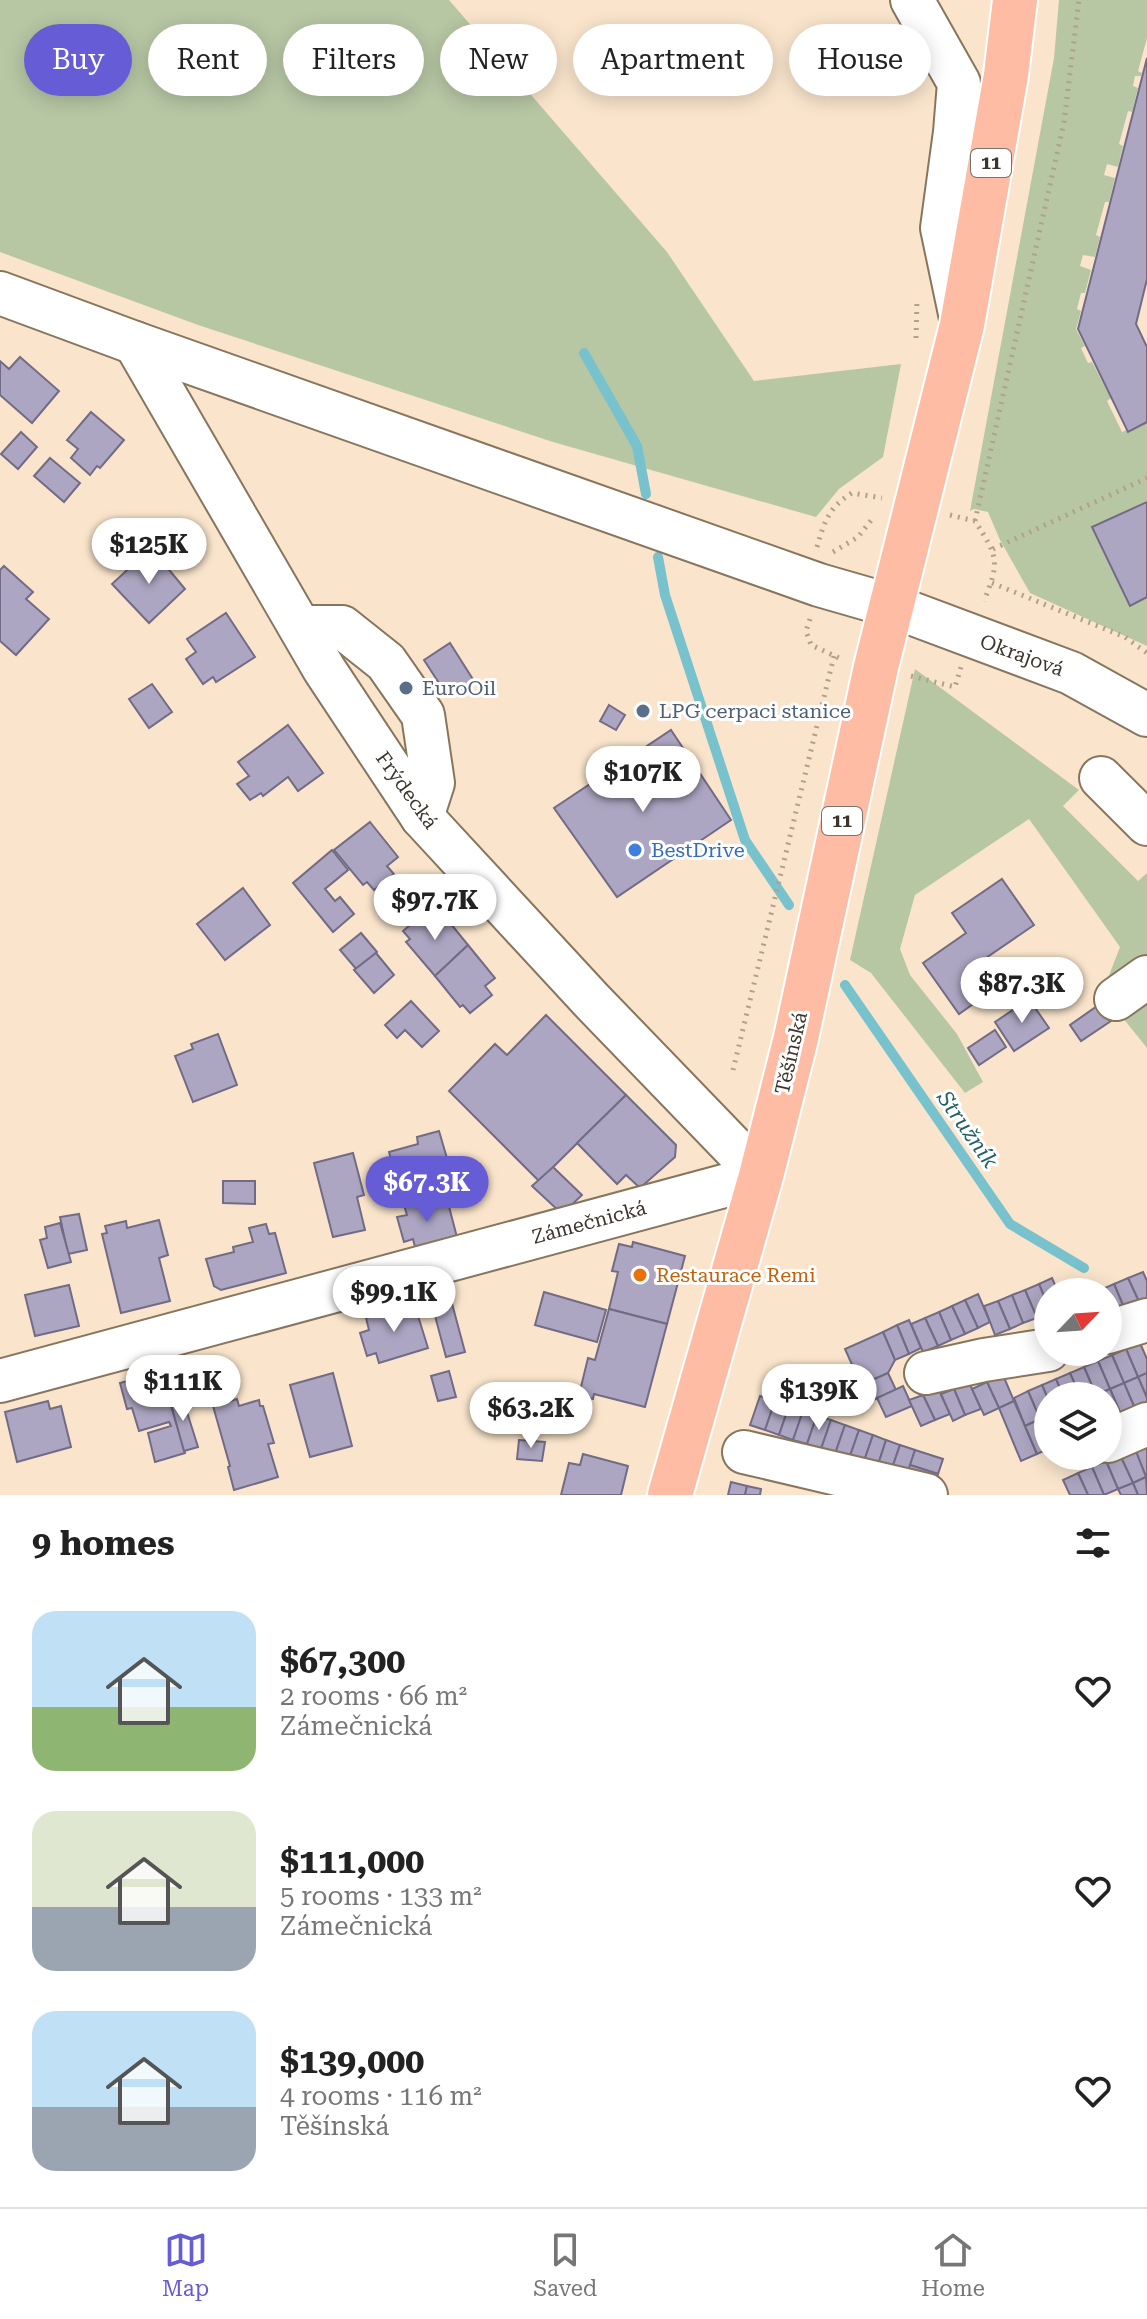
<!DOCTYPE html>
<html lang="en">
<head>
<meta charset="utf-8">
<style>
  body { margin:0; font-family:"Roboto Serif",serif; background:#f2f2f2; color:#222; height:100vh; display:flex; flex-direction:column; font-size:30px; white-space:nowrap }
  * { box-sizing:border-box; margin:0 }
  p { font-size:26px; color:#767676 }
  .icon { flex:none; width:44px; height:44px; fill:none; stroke:currentColor; stroke-width:2; stroke-linecap:round; stroke-linejoin:round }
  .map { position:relative; height:1495px; overflow:hidden }
  .panel { display:flex; flex-direction:column; background:#fff; flex:1 }
  .panel>* { flex:none }
  .guide { position:absolute; left:24px; top:24px; width:1100px; height:72px; display:flex; gap:16px }
  .needle { width:52px; rotate:65deg }
  .tools { position:absolute; left:1034px; top:1278px; display:grid; gap:16px }
  .tools a { display:grid; place-items:center; width:88px; height:88px; border-radius:50%; background:#fff; box-shadow:0 4px 20px #0003; font-size:40px }
  .price { position:absolute; translate:-50% -68px; padding:0 18px; border-radius:28px; background:#fff; color:#222; font-size:26px; line-height:52px; filter:drop-shadow(0 2px 4px #0008) }
  .price::after { content:''; position:absolute; left:50%; top:48px; width:24px; height:18px; margin-left:-12px; background:inherit; clip-path:polygon(0 0,100% 0,50% 100%) }
  .price.selected { background:#655cd6; color:#fff }
  ul { padding:0; list-style:none }
  li { display:flex; align-items:center; gap:24px; height:200px; padding:0 32px }
  li span { display:grid; place-items:center; flex:none; width:224px; height:160px; border-radius:24px; color:#555 }
  li>.icon { margin-inline-start:auto }
  span .icon { width:96px; height:96px; fill:#fffc; stroke-width:1 }
  li b { font-size:34px }
  h2 { display:flex; justify-content:space-between; align-items:center; height:96px; padding:0 32px; font-size:34px }
  .pill { padding:0 28px; border-radius:36px; background:#fff; box-shadow:0 4px 20px #0003; font-size:28px; line-height:72px }
  .pill.selected { background:#655cd6; color:#fff }
  .dock { display:flex; justify-content:space-around; align-items:center; height:112px; border-top:2px solid #e0e0e0; background:#fff; font-size:22px; color:#767676 }
  .dock a { display:grid; justify-items:center; gap:4px }
  .dock .selected { color:#655cd6 }
  .map>svg:first-child { display:block }
  .green { fill:#b7c7a4 }
  .lines { fill:none; stroke-linecap:round; stroke-linejoin:round }
  .stream { stroke:#77c2cc; stroke-width:10 }
  .building { fill:#ada6c2; stroke:#726b85; stroke-width:2 }
  .minor-casing { stroke:#87755e; stroke-width:46 }
  .major-casing { stroke:#fff; stroke-width:48 }
  .path { stroke:#b0a08d; stroke-width:5; stroke-dasharray:2 6; stroke-linecap:butt }
  .minor { stroke:#fff; stroke-width:42 }
  .major { stroke:#febca4; stroke-width:44 }
  .service-dot { fill:#5c6f8a; stroke:#fff; stroke-width:3 }
  .shop-dot { fill:#3f7fe0; stroke:#fff; stroke-width:3 }
  .food-dot { fill:#e8710a; stroke:#fff; stroke-width:3 }
  .labels { text-anchor:middle; stroke-width:6; stroke-linejoin:round; paint-order:stroke }
  .shield { fill:#fff; stroke:#77726b; stroke-width:2 }
  .shield-label { font-size:18px; font-weight:bold; fill:#3d352b }
  .street-label { font-size:20px; fill:#3d352b; stroke:#fff }
  .service-label { font-size:20px; fill:#4e5e75; stroke:#fff; text-anchor:start }
  .shop-label { font-size:20px; fill:#366cbe; stroke:#fff; text-anchor:start }
  .food-label { font-size:20px; fill:#c56008; stroke:#fff; text-anchor:start }
  .water-label { font-size:22px; font-style:italic; fill:#215f67; stroke:#fff }
</style>
</head>
<body>
<div class="map">
<svg width="1147" height="1495" viewBox="0 0 1147 1495">
  <rect width="100%" height="100%" fill="#fae5cc"/>
  <g class="green">
    <polygon points="0,0 449,0 667,252 754,381 901,364 883,457 839,489 816,517 553,442 198,325 0,252"/>
    <polygon points="1059,0 1147,0 1147,38 1138,71 1142,73 1141,76 1135,76 1133,86 1138,88 1132,112 1128,111 1119,144 1123,146 1118,167 1107,164 1104,175 1115,178 1109,202 1105,202 1096,235 1100,237 1095,257 1083,255 1080,266 1091,270 1085,293 1081,293 1077,309 1081,311 1076,329 1085,346 1081,348 1088,363 1092,362 1111,398 1107,401 1122,432 1147,421 1147,646 1030,593 1000,540 988,512 974,509 970,511 1054,58"/>
    <polygon points="915,669 1079,790 1063,806 1138,881 1147,873 1147,1048 1106,997 1099,1001 1120,947 1029,819 915,895 900,949 910,975 957,1034 983,1082 965,1093 871,973 850,960"/>
  </g>
  <g class="lines">
    <g class="stream">
      <polyline points="584,353 637,446 646,494"/>
      <polyline points="658,557 665,595 745,840 789,905"/>
      <polyline points="845,985 1010,1224 1084,1268"/>
    </g>
  </g>
  <g class="building">
    <polygon points="1147,58 1147,279 1136,324 1147,347 1147,422 1128,432 1078,329"/>
    <polygon points="20,357 59,391 32,423 0,395 0,361 9,369"/>
    <polygon points="91,412 124,440 100,468 97,466 90,475 71,458 78,449 67,440"/>
    <polygon points="21,432 37,447 18,469 1,454"/>
    <polygon points="50,458 80,483 64,502 34,476"/>
    <polygon points="1147,502 1147,597 1130,606 1092,527"/>
    <polygon points="151,548 185,589 149,623 112,584"/>
    <polygon points="4,566 33,592 26,599 49,619 16,655 0,641 0,570"/>
    <polygon points="226,613 255,657 216,682 213,677 203,684 186,659 196,652 187,639"/>
    <polygon points="450,643 474,681 448,697 424,660"/>
    <polygon points="152,684 172,712 149,728 129,699"/>
    <polygon points="609,705 625,715 616,730 600,721"/>
    <polygon points="288,725 323,773 298,791 288,777 263,796 261,793 250,800 237,784 249,776 238,762"/>
    <polygon points="671,730 731,820 617,897 554,808"/>
    <polygon points="370,822 398,857 387,866 394,874 374,890 367,882 363,885 334,850"/>
    <polygon points="332,850 348,870 325,889 335,901 340,897 354,914 333,932 293,883"/>
    <polygon points="1002,879 1034,925 986,958 1004,982 959,1014 923,963 966,933 952,913"/>
    <polygon points="243,888 270,925 225,960 197,924"/>
    <polygon points="425,912 432,921 442,913 468,945 435,976 406,942 410,939 403,931"/>
    <polygon points="361,933 377,952 357,970 340,950"/>
    <polygon points="468,945 495,978 485,986 492,995 470,1013 463,1005 460,1007 435,976"/>
    <polygon points="376,953 394,975 374,993 354,970"/>
    <polygon points="1029,999 1049,1028 1014,1051 995,1022"/>
    <polygon points="411,1001 439,1031 422,1047 405,1030 397,1038 385,1025"/>
    <polygon points="1100,1004 1111,1021 1081,1041 1070,1025"/>
    <polygon points="546,1015 626,1095 539,1181 449,1091 495,1044 507,1055"/>
    <polygon points="995,1030 1006,1047 979,1065 968,1048"/>
    <polygon points="218,1034 237,1085 193,1102 175,1056 193,1049 191,1044"/>
    <polygon points="626,1095 676,1145 675,1157 640,1188 626,1175 617,1184 577,1143"/>
    <polygon points="439,1131 449,1165 396,1179 389,1152 418,1144 417,1137"/>
    <polygon points="353,1153 364,1195 357,1197 365,1230 333,1237 314,1163"/>
    <polygon points="553,1167 582,1195 562,1214 532,1186"/>
    <polygon points="223,1181 255,1181 255,1204 223,1203"/>
    <polygon points="426,1196 427,1204 447,1199 458,1241 416,1251 413,1239 404,1242 397,1217 407,1215 403,1202"/>
    <polygon points="79,1214 87,1250 68,1254 60,1217"/>
    <polygon points="159,1220 168,1255 159,1258 170,1301 121,1313 102,1234 107,1233 105,1226 126,1221 127,1228"/>
    <polygon points="60,1223 71,1262 48,1268 40,1240 47,1238 45,1227"/>
    <polygon points="266,1224 269,1234 275,1233 286,1273 221,1290 214,1286 206,1259 234,1252 233,1247 253,1242 249,1228"/>
    <polygon points="633,1242 685,1256 667,1324 609,1309 618,1272 612,1271 619,1244 632,1247"/>
    <polygon points="1143,1272 1147,1281 1147,1301 1140,1304 1128,1278"/>
    <polygon points="1052,1278 1058,1292 1048,1292 1048,1306 1039,1284"/>
    <polygon points="1128,1278 1140,1304 1125,1310 1114,1284"/>
    <polygon points="1039,1284 1048,1306 1048,1313 1037,1318 1025,1290"/>
    <polygon points="1114,1284 1125,1310 1111,1316 1108,1310 1108,1292 1100,1290"/>
    <polygon points="69,1285 79,1326 35,1336 25,1295"/>
    <polygon points="1025,1290 1037,1318 1023,1323 1012,1295"/>
    <polygon points="544,1292 606,1310 597,1342 535,1325"/>
    <polygon points="978,1294 990,1322 978,1328 965,1300"/>
    <polygon points="1012,1295 1023,1323 1010,1329 998,1301"/>
    <polygon points="450,1296 465,1352 446,1357 431,1301"/>
    <polygon points="965,1300 978,1328 965,1334 952,1306"/>
    <polygon points="998,1301 1010,1329 995,1335 984,1306"/>
    <polygon points="414,1303 428,1348 379,1363 376,1353 367,1356 360,1333 369,1330 366,1318"/>
    <polygon points="952,1306 965,1334 951,1340 939,1312"/>
    <polygon points="609,1309 667,1324 645,1407 594,1394 593,1399 579,1395 588,1358 595,1360"/>
    <polygon points="939,1312 951,1340 938,1346 925,1318"/>
    <polygon points="925,1318 938,1346 923,1352 911,1324"/>
    <polygon points="909,1320 921,1348 909,1354 897,1325"/>
    <polygon points="897,1325 909,1354 895,1360 883,1332"/>
    <polygon points="883,1332 895,1360 888,1373 861,1385 845,1349"/>
    <polygon points="1140,1343 1147,1359 1147,1373 1138,1377 1126,1349"/>
    <polygon points="1126,1349 1138,1377 1124,1383 1112,1355"/>
    <polygon points="1112,1355 1124,1383 1110,1389 1098,1361"/>
    <polygon points="1098,1361 1110,1389 1096,1395 1084,1367"/>
    <polygon points="1084,1367 1096,1395 1094,1396 1080,1396 1070,1373"/>
    <polygon points="449,1371 456,1397 438,1401 431,1376"/>
    <polygon points="161,1372 185,1453 155,1462 148,1433 171,1426 169,1422 139,1431 132,1408 127,1409 120,1383"/>
    <polygon points="333,1373 352,1446 310,1457 290,1385"/>
    <polygon points="888,1373 896,1390 869,1402 861,1385"/>
    <polygon points="1070,1373 1080,1396 1063,1396 1056,1379"/>
    <polygon points="1147,1373 1147,1398 1138,1377"/>
    <polygon points="1003,1375 1014,1401 999,1408 987,1382"/>
    <polygon points="1138,1377 1147,1398 1147,1406 1136,1411 1124,1383"/>
    <polygon points="1056,1379 1063,1396 1048,1396 1048,1399 1042,1385"/>
    <polygon points="969,1382 981,1409 965,1415 954,1389"/>
    <polygon points="987,1382 999,1408 984,1415 972,1389"/>
    <polygon points="1124,1383 1136,1411 1122,1417 1110,1389"/>
    <polygon points="1042,1385 1048,1399 1048,1416 1040,1419 1028,1391"/>
    <polygon points="903,1386 912,1406 886,1417 877,1398"/>
    <polygon points="938,1388 950,1414 935,1420 923,1395"/>
    <polygon points="954,1389 965,1415 953,1421 941,1394"/>
    <polygon points="1110,1389 1122,1417 1108,1423 1108,1396 1096,1395"/>
    <polygon points="1028,1391 1040,1419 1025,1426 1014,1398"/>
    <polygon points="181,1393 198,1447 184,1451 169,1397"/>
    <polygon points="923,1395 935,1420 921,1426 909,1400"/>
    <polygon points="760,1396 775,1401 765,1430 750,1425"/>
    <polygon points="237,1399 239,1406 259,1400 260,1406 263,1406 274,1443 268,1444 278,1477 234,1490 228,1467 230,1466 213,1406"/>
    <polygon points="48,1401 50,1409 61,1406 71,1447 17,1462 5,1412"/>
    <polygon points="775,1401 789,1406 779,1435 765,1430"/>
    <polygon points="1014,1401 1037,1454 1021,1461 999,1408"/>
    <polygon points="789,1406 803,1411 793,1440 779,1435"/>
    <polygon points="803,1411 817,1415 807,1444 793,1440"/>
    <polygon points="817,1415 831,1420 821,1449 807,1444"/>
    <polygon points="1040,1419 1048,1437 1048,1449 1037,1454 1025,1426"/>
    <polygon points="831,1420 845,1425 835,1454 821,1449"/>
    <polygon points="845,1425 859,1430 849,1459 835,1454"/>
    <polygon points="859,1430 873,1435 863,1464 849,1459"/>
    <polygon points="873,1435 886,1440 877,1468 863,1464"/>
    <polygon points="519,1440 545,1442 542,1461 517,1459"/>
    <polygon points="886,1440 900,1445 890,1474 877,1468"/>
    <polygon points="1147,1444 1147,1477 1146,1477 1135,1449"/>
    <polygon points="900,1445 915,1450 906,1479 890,1474"/>
    <polygon points="1135,1449 1146,1477 1133,1483 1120,1455"/>
    <polygon points="915,1450 943,1459 938,1474 910,1465"/>
    <polygon points="583,1454 628,1466 621,1495 561,1495 569,1463 580,1465"/>
    <polygon points="1120,1455 1133,1483 1118,1489 1106,1461"/>
    <polygon points="1106,1461 1118,1489 1104,1495 1092,1467"/>
    <polygon points="910,1465 938,1474 933,1489 905,1480"/>
    <polygon points="1092,1467 1104,1495 1088,1495 1078,1473"/>
    <polygon points="1078,1473 1088,1495 1070,1495 1063,1480"/>
    <polygon points="1146,1477 1147,1495 1138,1495 1133,1483"/>
    <polygon points="731,1482 747,1486 745,1495 728,1495"/>
    <polygon points="1133,1483 1138,1495 1121,1495 1118,1489"/>
    <polygon points="747,1486 761,1489 760,1495 745,1495"/>
  </g>
  <g class="lines">
    <g class="minor-casing">
      <g id="minor">
        <polyline points="912,0 959,83 955,132 942,228 962,323"/>
        <polyline points="0,293 135,343 819,585 892,606 1071,673 1147,715"/>
        <polyline points="300,627 342,627 386,662 423,715 433,783 422,817"/>
        <polyline points="1101,778 1147,824"/>
        <polyline points="1116,999 1147,977"/>
        <polyline points="1108,1332 1147,1320"/>
        <polyline points="926,1373 984,1360 1048,1350"/>
        <polyline points="0,1381 761,1176 592,1001 422,817 324,669 135,343"/>
        <polyline points="1108,1441 1147,1424"/>
        <polyline points="744,1452 926,1495"/>
      </g>
    </g>
    <g class="major-casing">
      <polyline id="major" points="670,1495 761,1176 796,1038 876,667 962,325 1006,75 1015,0"/>
    </g>
    <g class="path">
      <polyline points="916,338 917,300"/>
      <path d="M950 515 975 521C998 557 1000 561 984 601"/>
      <polyline points="975,521 1064,122 1079,0"/>
      <path d="M817 547C824 522 829 507 852 493L882 498"/>
      <polyline points="993,549 1147,478"/>
      <polyline points="833,552 858,537 873,518"/>
      <polyline points="992,583 1125,637 1147,653"/>
      <polyline points="810,619 806,631 811,645 839,658"/>
      <polyline points="911,676 955,687 961,667"/>
      <polyline points="733,1070 834,656"/>
    </g>
    <use href="#minor" class="minor"/>
    <use href="#major" class="major"/>
  </g>
  <g class="service-dot">
    <circle cx="406" cy="688" r="8"/>
    <circle cx="643" cy="711" r="8"/>
  </g>
  <circle class="shop-dot" cx="635" cy="850" r="8"/>
  <circle class="food-dot" cx="640" cy="1275" r="8"/>
  <g class="labels">
    <g class="shield">
      <rect x="971" y="149" width="40" height="28" rx="6"/>
      <rect x="822" y="807" width="40" height="28" rx="6"/>
    </g>
    <g class="shield-label">
      <text x="991" y="169">11</text>
      <text x="842" y="827">11</text>
    </g>
    <g class="street-label">
      <text transform="translate(1022 655) rotate(20)" y="7">Okrajová</text>
      <text transform="translate(407 790) rotate(54)" y="7">Frýdecká</text>
      <text transform="translate(791 1053) rotate(-77)" y="7">Těšínská</text>
      <text transform="translate(589 1222) rotate(-15)" y="7">Zámečnická</text>
    </g>
    <g class="service-label">
      <text x="422" y="695">EuroOil</text>
      <text x="659" y="718">LPG cerpaci stanice</text>
    </g>
    <g class="shop-label">
      <text x="651" y="857">BestDrive</text>
    </g>
    <g class="food-label">
      <text x="656" y="1282">Restaurace Remi</text>
    </g>
    <g class="water-label">
      <text transform="translate(968 1129) rotate(55)" y="8">Stružník</text>
    </g>
  </g>
</svg>
<div class="tools">
<a><svg class="needle" viewBox="-14 -14 28 28"><path d="M0-13l5 13h-10z" fill="#e53935"/><path d="M0 13l5-13h-10z" fill="#767676"/></svg></a>
<a><svg class="icon" aria-label="layers" viewBox="0 0 24 24"><path d="M12 4l9 5-9 5-9-5zM3 14l9 5 9-5"/></svg></a>
</div>
<b class="price" style="left:149px;top:586px">$125K</b>
<b class="price" style="left:643px;top:814px">$107K</b>
<b class="price" style="left:435px;top:942px">$97.7K</b>
<b class="price" style="left:1022px;top:1025px">$87.3K</b>
<b class="price selected" style="left:427px;top:1224px">$67.3K</b>
<b class="price" style="left:394px;top:1334px">$99.1K</b>
<b class="price" style="left:183px;top:1423px">$111K</b>
<b class="price" style="left:819px;top:1432px">$139K</b>
<b class="price" style="left:531px;top:1450px">$63.2K</b>
<div class="guide">
<a class="pill selected">Buy</a>
<a class="pill">Rent</a>
<a class="pill">Filters</a>
<a class="pill">New</a>
<a class="pill">Apartment</a>
<a class="pill">House</a>
</div>
</div>
<section class="panel">
<h2>9 homes<svg class="icon" aria-label="filters" viewBox="0 0 24 24"><path d="M4 7h16M4 17h16"/><circle cx="9" cy="7" r="2"/><circle cx="15" cy="17" r="2"/></svg></h2>
<ul>
<li><span style="background:linear-gradient(#bfe0f5 60%,#8fb573 0)"><svg class="icon" aria-label="home" viewBox="0 0 24 24"><path d="M3 11l9-7 9 7M6 9v11h12V9"/></svg></span><div><b>$67,300</b><p>2 rooms · 66 m²</p><p>Zámečnická</p></div><svg class="icon" aria-label="heart" viewBox="0 0 24 24"><path d="M12 20l-8-8c-3-5 5-10 8-4 3-6 11-1 8 4z"/></svg></li>
<li><span style="background:linear-gradient(#dfe7d0 60%,#9aa5b1 0)"><svg class="icon" aria-label="home" viewBox="0 0 24 24"><path d="M3 11l9-7 9 7M6 9v11h12V9"/></svg></span><div><b>$111,000</b><p>5 rooms · 133 m²</p><p>Zámečnická</p></div><svg class="icon" aria-label="heart" viewBox="0 0 24 24"><path d="M12 20l-8-8c-3-5 5-10 8-4 3-6 11-1 8 4z"/></svg></li>
<li><span style="background:linear-gradient(#bfe0f5 60%,#9aa5b1 0)"><svg class="icon" aria-label="home" viewBox="0 0 24 24"><path d="M3 11l9-7 9 7M6 9v11h12V9"/></svg></span><div><b>$139,000</b><p>4 rooms · 116 m²</p><p>Těšínská</p></div><svg class="icon" aria-label="heart" viewBox="0 0 24 24"><path d="M12 20l-8-8c-3-5 5-10 8-4 3-6 11-1 8 4z"/></svg></li>
</ul>
</section>
<nav class="dock">
<a class="selected"><svg class="icon" aria-label="map" viewBox="0 0 24 24"><path d="M3 6l6-2 6 2 6-2v14l-6 2-6-2-6 2zM9 4v14M15 6v14"/></svg>Map</a>
<a><svg class="icon" aria-label="saved" viewBox="0 0 24 24"><path d="M7 4h10v16l-5-4-5 4z"/></svg>Saved</a>
<a><svg class="icon" aria-label="home" viewBox="0 0 24 24"><path d="M3 11l9-7 9 7M6 9v11h12V9"/></svg>Home</a>
</nav>
</body>
</html>
